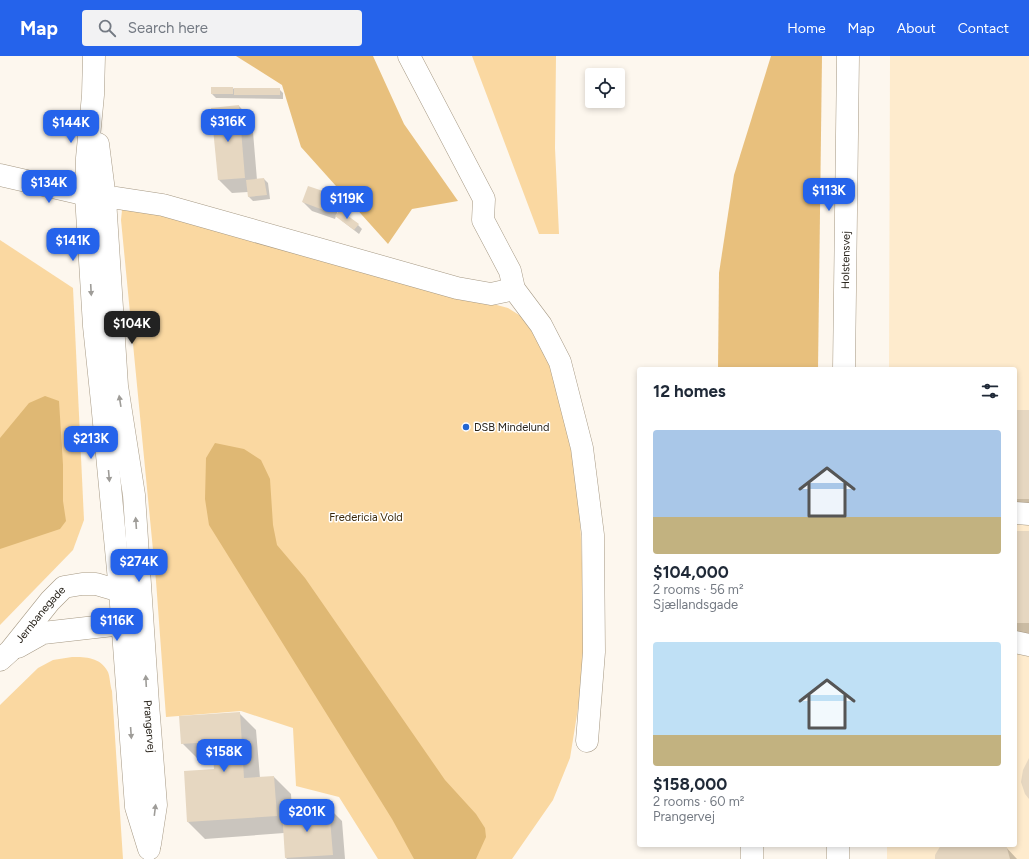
<!DOCTYPE html>
<html lang="en">
<head>
<meta charset="utf-8">
<style>
  body { margin:0; font-family:Figtree,sans-serif; background:#f2f2f3; color:#1f2937; height:100vh; display:flex; flex-direction:column; font-size:15px; white-space:nowrap }
  * { box-sizing:border-box; margin:0 }
  p { font-size:13px; color:#747a83 }
  .icon { flex:none; width:22px; height:22px; fill:none; stroke:currentColor; stroke-width:2; stroke-linecap:round; stroke-linejoin:round }
  .map { position:relative; flex:1; overflow:hidden }
  .drawer { position:absolute; left:637px; top:311px; width:380px; height:480px; display:flex; flex-direction:column; background:#fff; border-radius:4px; box-shadow:0 2px 6px #0003 }
  .drawer>* { flex:none }
  .fabs { position:absolute; left:585px; top:12px; display:grid; gap:8px }
  .fabs a { display:grid; place-items:center; width:40px; height:40px; border-radius:4px; background:#fff; box-shadow:0 2px 6px #0003; font-size:20px }
  .price { position:absolute; translate:-50% -34px; padding:0 9px; border-radius:8px; background:#2563eb; color:#fff; font-size:13px; line-height:26px; filter:drop-shadow(0 1px 2px #0008) }
  .price::after { content:''; position:absolute; left:50%; top:24px; width:12px; height:9px; margin-left:-6px; background:inherit; clip-path:polygon(0 0,100% 0,50% 100%) }
  .price.active { background:#222; color:#fff }
  ul { padding:0; list-style:none }
  li { display:grid; align-content:center; gap:8px; height:212px; padding:0 16px }
  li span { display:grid; place-items:center; height:124px; border-radius:4px; color:#555 }
  li>.icon { margin-inline-start:auto }
  span .icon { width:72px; height:72px; fill:#fffc; stroke-width:1 }
  li b { font-size:17px }
  h2 { display:flex; justify-content:space-between; align-items:center; height:48px; padding:0 16px; font-size:17px }
  header { display:flex; align-items:center; gap:24px; box-sizing:border-box; height:56px; padding:0 20px; background:#2563eb; color:#fff }
  header strong { font-size:19px }
  nav { display:flex; gap:22px; margin-inline-start:auto; font-size:14px }
  .search { width:280px; height:36px; background:#f2f2f3; display:flex; align-items:center; gap:10px; box-sizing:border-box; padding:0 14px; border-radius:4px; color:#747a83; font-size:15px }
  .map>svg:first-child { display:block }
  .built { fill:#feebcd }
  .green { fill:#fad8a1 }
  .forest { fill:#e8c07d }
  .water { fill:#dfb874 }
  .shadow { fill:#0003 }
  .building { fill:#e6d7c1 }
  .lines { fill:none; stroke-linecap:round; stroke-linejoin:round }
  .minor-casing { stroke:#a69984; stroke-width:23 }
  .minor { stroke:#fff; stroke-width:22 }
  .oneway { fill:#9e9c98 }
  .poi-dot { fill:#2266d2; stroke:#fff; stroke-width:1.5 }
  .labels { text-anchor:middle; stroke-width:3; stroke-linejoin:round; paint-order:stroke }
  .street-label { font-size:11px; fill:#28231b; stroke:#fff }
  .poi-label { font-size:11px; fill:#28231b; stroke:#fff; text-anchor:start }
  .park-label { font-size:11px; fill:#39280a; stroke:#fff }
</style>
</head>
<body>
<header>
<strong>Map</strong>
<div class="search"><svg class="icon" aria-label="search" viewBox="0 0 24 24"><circle cx="10" cy="10" r="6"/><path d="M15 15l6 6"/></svg>Search here</div>
<nav><a>Home</a><a>Map</a><a>About</a><a>Contact</a></nav>
</header>
<div class="map">
<svg width="1029" height="803" viewBox="0 0 1029 803">
  <rect width="100%" height="100%" fill="#fdf7ee"/>
  <polygon class="built" points="890,0 1029,0 1029,803 887,803 887,789 1015,789 1015,313 889,313"/>
  <g class="green">
    <polygon points="472,0 556,0 555,92 559,178 539,178"/>
    <polygon points="132,151 508,252 535,269 563,346 579,436 586,603 570,702 553,744 512,803 378,803 339,741 296,730 293,672 241,655 166,661 156,525 121,164 122,154"/>
    <polygon points="0,184 73,232 84,464 73,494 0,569"/>
    <path d="M72 601C86 601 100 601 108 616 110 621 110 629 112 635L123 803H0V649L38 612 53 604Z"/>
  </g>
  <g class="forest">
    <polygon points="236,0 373,0 404,68 458,145 412,153 388,188 301,91 282,29"/>
    <polygon points="771,0 822,0 818,313 718,313 719,217 734,119"/>
  </g>
  <g class="water">
    <polygon points="45,340 59,345 63,409 63,445 66,465 60,473 0,493 0,382 29,347"/>
    <polygon points="215,387 244,393 261,404 270,423 273,469 277,489 305,522 445,724 476,758 485,772 486,781 476,803 414,803 392,763 209,469 205,443 206,402"/>
  </g>
  <g class="shadow">
    <polygon points="233,32 234,33 279,33 283,37 283,43 216,42 212,38"/>
    <polygon points="239,50 252,64 257,124 264,123 268,127 270,143 253,145 249,141 248,136 232,137 219,124 212,53"/>
    <polygon points="331,139 340,148 335,163 312,155 303,146"/>
    <polygon points="341,164 358,169 362,173 359,178"/>
    <rect x="1015" y="355" width="14" height="101"/>
    <rect x="1015" y="476" width="14" height="103"/>
    <polygon points="239,657 256,674 260,722 274,721 291,738 292,755 329,752 342,765 345,803 287,803 286,802 284,777 205,783 188,766 215,714 214,703 199,704 182,687"/>
    <polygon points="942,789 1004,789 1017,803 936,803"/>
  </g>
  <g class="building">
    <rect x="211" y="31" width="22" height="7"/>
    <rect x="234" y="32" width="46" height="7"/>
    <polygon points="239,49 245,122 218,124 211,52"/>
    <polygon points="264,122 267,139 248,141 246,124"/>
    <polygon points="308,130 332,138 326,155 302,146"/>
    <polygon points="340,154 359,168 354,174 335,160"/>
    <rect x="1015" y="354" width="14" height="89"/>
    <rect x="1015" y="475" width="14" height="92"/>
    <polygon points="240,656 244,722 274,720 277,760 187,766 184,715 214,713 212,686 181,688 179,660"/>
    <polygon points="1029,702 1029,743 1025,738 1021,726 1023,714"/>
    <polygon points="329,751 333,799 285,802 282,754"/>
    <polygon points="941,789 1004,789 1007,792 1010,803 935,803 935,799"/>
  </g>
  <g class="lines">
    <g class="minor-casing">
      <g id="minor">
        <polyline points="94,0 93,39 87,102 86,139 94,270 102,346 120,535 136,751 149,793"/>
        <polyline points="409,0 484,143 483,164 510,215 514,233 541,269 560,306 582,392 593,479 594,596 587,685"/>
        <path id="s1" d="M98 88 105 143 117 330 134 439 148 648 156 749 150 788"/>
        <polyline points="0,119 105,143 117,142 163,149 457,232 491,238 514,233"/>
        <path id="s2" d="M844 313 848 0"/>
        <polyline points="1015,457 1029,458"/>
        <polyline points="1015,586 1029,589"/>
        <polyline points="18,591 43,577 122,568 133,557"/>
        <path id="s3" d="M0 604 10 595 50 545 64 531 82 528H96L120 535 132 543"/>
        <polyline points="838,789 838,803"/>
        <polyline points="752,803 752,789"/>
      </g>
    </g>
    <use href="#minor" class="minor"/>
  </g>
  <defs><path id="oneway-solid" d="M-6-.8H1V-3.2L6.5 0L1 3.2V.8H-6Z"/></defs>
  <g class="oneway">
    <use href="#oneway-solid" transform="translate(91 234) rotate(87)"/>
    <use href="#oneway-solid" transform="translate(120 345) rotate(-99)"/>
    <use href="#oneway-solid" transform="translate(109 420) rotate(85)"/>
    <use href="#oneway-solid" transform="translate(136 467) rotate(-94)"/>
    <use href="#oneway-solid" transform="translate(146 625) rotate(-93)"/>
    <use href="#oneway-solid" transform="translate(131 677) rotate(86)"/>
    <use href="#oneway-solid" transform="translate(155 754) rotate(-83)"/>
  </g>
  <circle class="poi-dot" cx="466" cy="371" r="4"/>
  <g class="labels">
    <g class="street-label">
      <text dy="4" stroke="none"><textPath href="#s2" startOffset="109">Holstensvej</textPath></text>
      <text dy="4" stroke="none"><textPath href="#s3" startOffset="61">Jernbanegade</textPath></text>
      <text dy="4" stroke="none"><textPath href="#s1" startOffset="585">Prangervej</textPath></text>
    </g>
    <g class="poi-label">
      <text x="474" y="375">DSB Mindelund</text>
    </g>
    <g class="park-label">
      <text x="366" y="465">Fredericia Vold</text>
    </g>
  </g>
</svg>
<div class="fabs">
<a><svg class="icon" aria-label="locate" viewBox="0 0 24 24"><circle cx="12" cy="12" r="6"/><path d="M12 2v4M12 18v4M2 12h4M18 12h4"/></svg></a>
</div>
<b class="price" style="left:228px;top:87px">$316K</b>
<b class="price" style="left:71px;top:88px">$144K</b>
<b class="price" style="left:49px;top:148px">$134K</b>
<b class="price" style="left:829px;top:156px">$113K</b>
<b class="price" style="left:347px;top:164px">$119K</b>
<b class="price" style="left:73px;top:206px">$141K</b>
<b class="price active" style="left:132px;top:289px">$104K</b>
<b class="price" style="left:91px;top:404px">$213K</b>
<b class="price" style="left:139px;top:527px">$274K</b>
<b class="price" style="left:117px;top:586px">$116K</b>
<b class="price" style="left:224px;top:717px">$158K</b>
<b class="price" style="left:307px;top:777px">$201K</b>
<section class="drawer">
<h2>12 homes<svg class="icon" aria-label="filters" viewBox="0 0 24 24"><path d="M4 7h16M4 17h16"/><circle cx="9" cy="7" r="2"/><circle cx="15" cy="17" r="2"/></svg></h2>
<ul>
<li><span style="background:linear-gradient(#a9c7e8 70%,#c2b280 0)"><svg class="icon" aria-label="home" viewBox="0 0 24 24"><path d="M3 11l9-7 9 7M6 9v11h12V9"/></svg></span><div><b>$104,000</b><p>2 rooms · 56 m²</p><p>Sjællandsgade</p></div></li>
<li><span style="background:linear-gradient(#bfe0f5 75%,#c2b280 0)"><svg class="icon" aria-label="home" viewBox="0 0 24 24"><path d="M3 11l9-7 9 7M6 9v11h12V9"/></svg></span><div><b>$158,000</b><p>2 rooms · 60 m²</p><p>Prangervej</p></div></li>
</ul>
</section>
</div>
</body>
</html>
